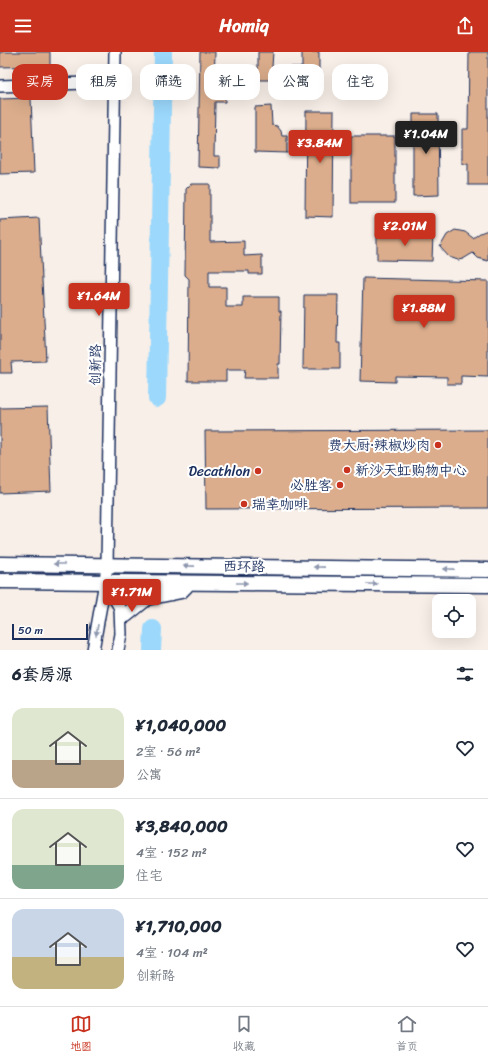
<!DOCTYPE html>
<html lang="zh">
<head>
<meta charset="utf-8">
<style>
  body { margin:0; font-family:Sriracha,"LXGW WenKai TC",sans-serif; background:#f2f2f3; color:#1f2937; height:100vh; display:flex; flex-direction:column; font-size:15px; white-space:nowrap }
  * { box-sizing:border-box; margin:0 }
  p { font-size:13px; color:#747a83 }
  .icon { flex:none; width:22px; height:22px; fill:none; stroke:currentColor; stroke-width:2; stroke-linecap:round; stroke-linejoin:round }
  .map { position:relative; height:598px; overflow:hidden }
  .side { display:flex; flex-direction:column; background:#fff; flex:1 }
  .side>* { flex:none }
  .top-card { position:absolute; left:12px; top:12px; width:464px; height:36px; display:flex; gap:8px }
  .fabs { position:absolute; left:432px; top:542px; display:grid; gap:8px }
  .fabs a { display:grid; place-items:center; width:44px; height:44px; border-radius:8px; background:#fff; box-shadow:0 4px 16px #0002; font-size:20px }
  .scale { position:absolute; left:12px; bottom:10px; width:76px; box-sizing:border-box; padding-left:4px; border:2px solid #1b2f5e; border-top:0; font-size:11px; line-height:14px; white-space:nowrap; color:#1b2f5e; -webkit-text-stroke:3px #fff; paint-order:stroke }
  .price { position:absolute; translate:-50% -34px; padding:0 9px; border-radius:4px; background:#c8321e; color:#fff; font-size:13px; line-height:26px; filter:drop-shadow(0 1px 2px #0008) }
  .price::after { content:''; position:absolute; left:50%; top:24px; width:12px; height:9px; margin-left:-6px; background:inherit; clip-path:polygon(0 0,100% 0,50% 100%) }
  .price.on { background:#222; color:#fff }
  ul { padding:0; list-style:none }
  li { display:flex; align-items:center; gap:12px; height:100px; padding:0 12px }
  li+li { border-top:1px solid #e0e1e3 }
  li span { display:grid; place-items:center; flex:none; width:112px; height:80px; border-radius:12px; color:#555 }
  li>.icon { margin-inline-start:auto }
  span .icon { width:48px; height:48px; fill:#fffc; stroke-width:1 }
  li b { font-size:17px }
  h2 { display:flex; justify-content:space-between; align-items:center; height:48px; padding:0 12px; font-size:17px }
  .pill { padding:0 14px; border-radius:12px; background:#fff; box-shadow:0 4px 16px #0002; font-size:14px; line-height:36px }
  .pill.on { background:#c8321e; color:#fff }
  header { display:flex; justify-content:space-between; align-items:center; height:52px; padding:0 12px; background:#c8321e; color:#fff; font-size:18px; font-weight:800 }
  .dock { display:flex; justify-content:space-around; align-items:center; height:56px; border-top:1px solid #e0e1e3; background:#fff; font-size:11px; color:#747a83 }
  .dock a { display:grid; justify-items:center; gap:2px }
  .dock .on { color:#c8321e }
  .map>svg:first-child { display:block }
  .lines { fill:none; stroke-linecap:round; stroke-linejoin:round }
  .river { stroke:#9bd8fc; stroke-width:18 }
  .building { fill:#dbad8c; stroke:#1b2f5e }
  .minor-casing { stroke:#1b2f5e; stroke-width:14 }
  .major-casing { stroke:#1b2f5e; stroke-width:17 }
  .minor { stroke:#fff; stroke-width:11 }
  .major { stroke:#fff; stroke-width:14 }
  .oneway { fill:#8d97ae }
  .poi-dot { fill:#c8321e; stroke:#fff; stroke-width:1.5 }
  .labels { text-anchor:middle; stroke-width:4; stroke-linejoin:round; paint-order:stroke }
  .street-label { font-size:14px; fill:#1b2f5e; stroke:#fff }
  .poi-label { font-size:14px; fill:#1b2f5e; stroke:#fff; text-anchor:end }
</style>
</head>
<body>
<header><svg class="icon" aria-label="menu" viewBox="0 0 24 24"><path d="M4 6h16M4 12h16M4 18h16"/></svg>Homiq<svg class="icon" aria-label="share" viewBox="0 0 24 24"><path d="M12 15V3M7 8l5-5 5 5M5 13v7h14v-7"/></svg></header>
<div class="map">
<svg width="488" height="598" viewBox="0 0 488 598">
  <rect width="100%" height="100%" fill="#f8efe8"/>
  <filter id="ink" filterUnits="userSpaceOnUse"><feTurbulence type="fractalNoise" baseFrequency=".025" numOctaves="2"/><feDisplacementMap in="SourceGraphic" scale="8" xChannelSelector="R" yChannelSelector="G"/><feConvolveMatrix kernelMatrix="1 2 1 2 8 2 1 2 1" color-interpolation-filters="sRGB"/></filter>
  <g filter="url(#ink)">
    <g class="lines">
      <g class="river">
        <polyline points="157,346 163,0"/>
        <polyline points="152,598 153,577"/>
      </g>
    </g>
    <g class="building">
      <polygon points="0,0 50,0 50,14 0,15"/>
      <polygon points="200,0 215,0 214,38 225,39 225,50 215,50 214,104 220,104 220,116 198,115"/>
      <polygon points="258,0 273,0 272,15 302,15 302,0 319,0 319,28 293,29 289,32 284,28 258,28"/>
      <polygon points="469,0 488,0 488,133 468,133 468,112 462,112 462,77 468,77"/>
      <polygon points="31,46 34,121 0,122 0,47"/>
      <polygon points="271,54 272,73 277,74 281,79 282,84 287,84 287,101 255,100 255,55"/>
      <polygon points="306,59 334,59 333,165 305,164"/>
      <polygon points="413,62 438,62 439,143 413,144"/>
      <rect x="351" y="84" width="44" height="67"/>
      <polygon points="191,132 210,132 210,190 244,189 244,204 262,203 262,222 249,222 249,219 209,219 209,235 226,235 226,255 243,255 243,245 279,245 279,259 281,259 280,312 278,312 278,326 244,326 245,318 226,318 226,329 188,329 189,227 185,223 186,137"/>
      <polygon points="39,166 46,309 11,310 12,321 0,321 0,168"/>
      <polygon points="455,178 465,180 473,186 480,181 488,178 488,209 478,206 473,201 463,207 458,208 449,205 440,195 447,183"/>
      <polygon points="377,181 433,182 432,209 377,208"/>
      <polygon points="363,226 488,229 488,325 461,324 461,332 447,332 447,325 395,324 395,330 360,329"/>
      <polygon points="304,243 338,243 337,291 340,291 340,317 303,317"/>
      <polygon points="48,355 51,439 0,441 0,356"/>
      <polygon points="488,378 488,456 206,457 205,379"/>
    </g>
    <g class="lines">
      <g class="minor-casing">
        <g id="minor">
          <polyline points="0,34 115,30"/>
          <polyline points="105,530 120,556 121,582 118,598"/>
          <polyline points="93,598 105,530 107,513 115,0"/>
        </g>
      </g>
      <g class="major-casing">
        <g id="major">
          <polyline points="0,512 488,518"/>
          <polyline points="0,529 488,533"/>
          <polyline points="126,563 147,546 181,539 186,534"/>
        </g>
      </g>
      <use href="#minor" class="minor"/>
      <use href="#major" class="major"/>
    </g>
    <defs><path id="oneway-solid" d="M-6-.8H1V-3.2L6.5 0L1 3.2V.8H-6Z"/></defs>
    <g class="oneway">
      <use href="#oneway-solid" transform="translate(59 512) rotate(-180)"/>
      <use href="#oneway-solid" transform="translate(189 514) rotate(-179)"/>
      <use href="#oneway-solid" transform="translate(319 515) rotate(-179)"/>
      <use href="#oneway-solid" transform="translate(449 517) rotate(-179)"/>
      <use href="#oneway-solid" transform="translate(242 531)"/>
      <use href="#oneway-solid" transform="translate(372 532)"/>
      <use href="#oneway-solid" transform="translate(97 578) rotate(100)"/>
    </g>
  </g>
  <g class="poi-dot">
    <circle cx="438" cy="393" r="4"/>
    <circle cx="347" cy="418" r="4"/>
    <circle cx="258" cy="419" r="4"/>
    <circle cx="340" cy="433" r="4"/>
    <circle cx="244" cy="452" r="4"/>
  </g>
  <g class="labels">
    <g class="street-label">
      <text transform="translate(95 313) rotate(-89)" y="5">创新路</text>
      <text transform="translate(244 514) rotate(1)" y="5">西环路</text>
    </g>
    <g class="poi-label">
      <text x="430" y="398">费大厨·辣椒炒肉</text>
      <text x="355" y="423" text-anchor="start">新沙天虹购物中心</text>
      <text x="250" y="424">Decathlon</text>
      <text x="332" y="438">必胜客</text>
      <text x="252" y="457" text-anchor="start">瑞幸咖啡</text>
    </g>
  </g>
</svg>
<div class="fabs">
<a><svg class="icon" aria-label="locate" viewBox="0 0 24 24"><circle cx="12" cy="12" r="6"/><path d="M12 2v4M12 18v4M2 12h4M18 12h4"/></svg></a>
</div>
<div class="scale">50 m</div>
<b class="price on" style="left:426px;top:103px">¥1.04M</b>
<b class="price" style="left:320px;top:112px">¥3.84M</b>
<b class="price" style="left:405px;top:195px">¥2.01M</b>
<b class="price" style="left:99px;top:265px">¥1.64M</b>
<b class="price" style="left:424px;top:277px">¥1.88M</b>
<b class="price" style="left:132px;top:561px">¥1.71M</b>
<div class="top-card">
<a class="pill on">买房</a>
<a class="pill">租房</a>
<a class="pill">筛选</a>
<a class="pill">新上</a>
<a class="pill">公寓</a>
<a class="pill">住宅</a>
</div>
</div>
<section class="side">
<h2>6套房源<svg class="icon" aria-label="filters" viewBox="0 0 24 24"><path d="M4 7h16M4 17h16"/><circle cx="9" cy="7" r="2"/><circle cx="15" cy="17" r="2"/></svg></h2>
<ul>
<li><span style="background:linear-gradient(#dfe7d0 65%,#b9a48a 0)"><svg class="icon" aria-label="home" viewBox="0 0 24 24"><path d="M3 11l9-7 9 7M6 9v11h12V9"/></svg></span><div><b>¥1,040,000</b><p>2室 · 56 m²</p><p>公寓</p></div><svg class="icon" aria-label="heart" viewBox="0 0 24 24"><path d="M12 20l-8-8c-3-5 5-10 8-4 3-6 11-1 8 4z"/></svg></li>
<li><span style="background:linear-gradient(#dfe7d0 70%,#7fa58c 0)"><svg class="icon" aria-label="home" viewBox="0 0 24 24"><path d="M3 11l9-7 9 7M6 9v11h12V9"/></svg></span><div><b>¥3,840,000</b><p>4室 · 152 m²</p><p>住宅</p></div><svg class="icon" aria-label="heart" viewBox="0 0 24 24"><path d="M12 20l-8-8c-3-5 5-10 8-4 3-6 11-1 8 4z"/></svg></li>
<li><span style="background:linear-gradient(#c9d6e8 60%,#c2b280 0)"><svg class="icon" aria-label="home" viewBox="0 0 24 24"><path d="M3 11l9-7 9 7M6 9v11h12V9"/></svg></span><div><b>¥1,710,000</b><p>4室 · 104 m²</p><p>创新路</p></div><svg class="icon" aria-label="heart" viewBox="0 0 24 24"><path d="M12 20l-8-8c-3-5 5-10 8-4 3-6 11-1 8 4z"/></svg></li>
</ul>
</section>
<nav class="dock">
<a class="on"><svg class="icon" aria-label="map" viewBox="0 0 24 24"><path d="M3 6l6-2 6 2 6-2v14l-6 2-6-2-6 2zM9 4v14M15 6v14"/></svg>地图</a>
<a><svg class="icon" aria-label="saved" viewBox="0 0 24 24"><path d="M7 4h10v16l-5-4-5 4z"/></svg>收藏</a>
<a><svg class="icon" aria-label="home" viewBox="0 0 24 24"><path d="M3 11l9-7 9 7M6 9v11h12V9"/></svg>首页</a>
</nav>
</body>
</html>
